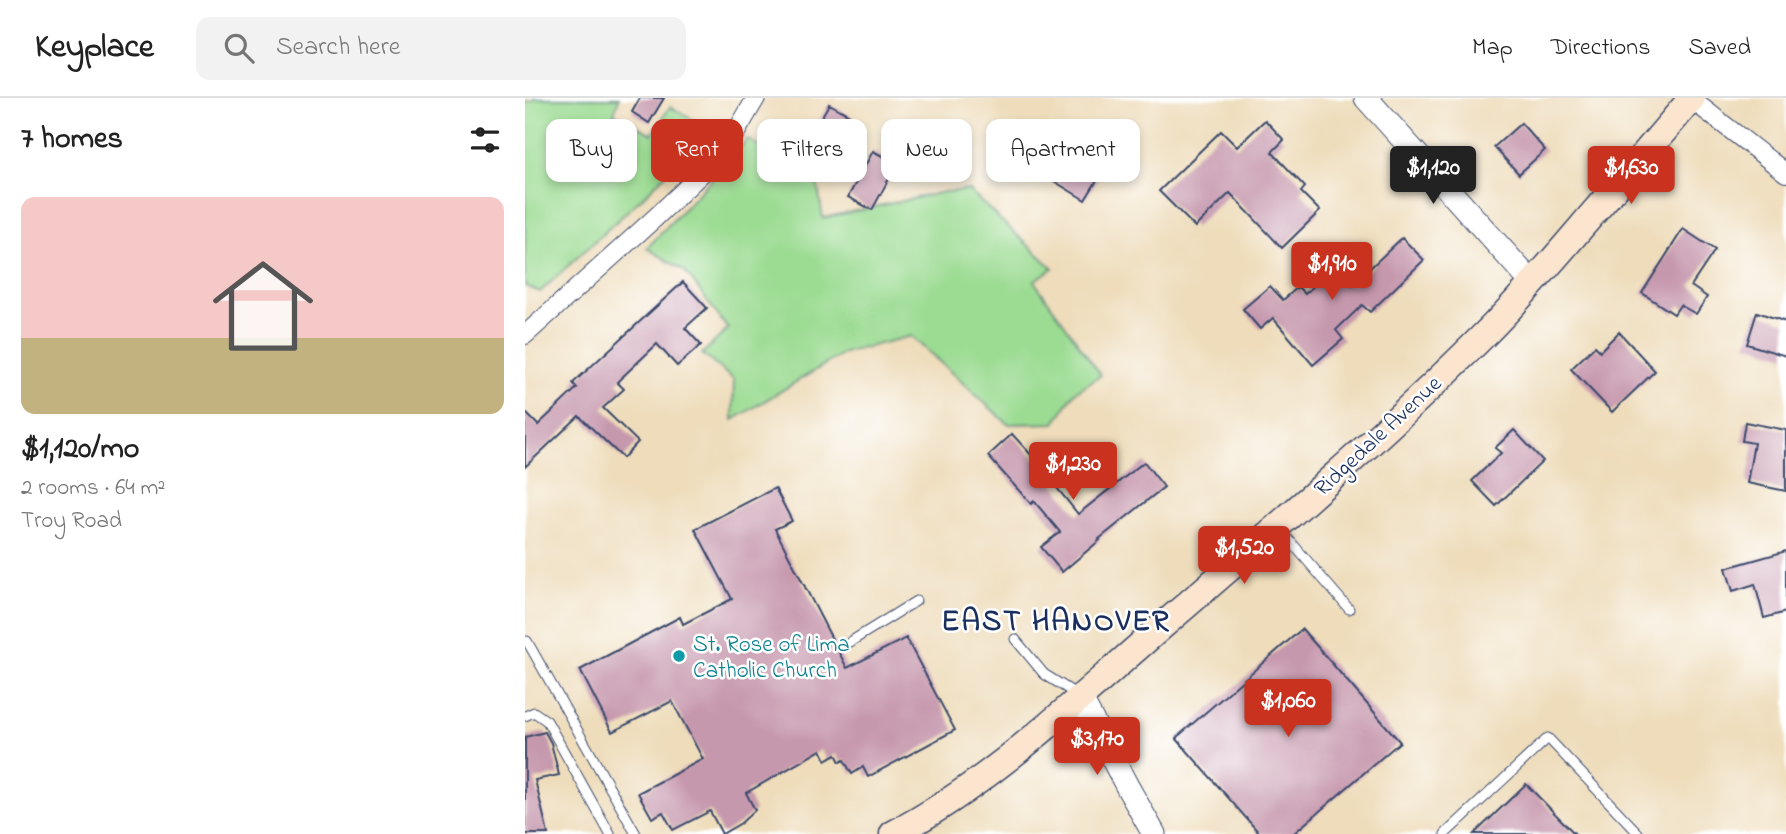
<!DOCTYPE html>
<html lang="en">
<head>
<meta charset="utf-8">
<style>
  body { margin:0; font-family:"Indie Flower",sans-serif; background:#f2f2f2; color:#222; height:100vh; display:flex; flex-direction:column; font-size:26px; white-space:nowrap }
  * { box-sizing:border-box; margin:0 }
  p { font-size:23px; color:#767676 }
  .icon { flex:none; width:38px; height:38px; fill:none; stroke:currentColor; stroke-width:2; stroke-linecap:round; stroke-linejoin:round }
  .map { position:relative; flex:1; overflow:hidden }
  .side { display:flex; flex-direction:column; background:#fff; width:525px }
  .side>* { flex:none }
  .top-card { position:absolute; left:21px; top:21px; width:665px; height:63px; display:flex; gap:14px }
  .price { position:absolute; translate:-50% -60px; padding:0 16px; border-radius:7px; background:#c8321e; color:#fff; font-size:23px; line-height:46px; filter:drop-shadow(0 2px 4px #0008) }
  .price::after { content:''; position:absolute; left:50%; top:42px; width:21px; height:16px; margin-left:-10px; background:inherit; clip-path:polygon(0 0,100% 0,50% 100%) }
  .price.current { background:#222; color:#fff }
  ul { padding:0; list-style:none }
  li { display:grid; align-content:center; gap:14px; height:371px; padding:0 21px }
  li span { display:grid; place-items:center; height:217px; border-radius:14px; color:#555 }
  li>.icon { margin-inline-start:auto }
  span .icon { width:126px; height:126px; fill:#fffc; stroke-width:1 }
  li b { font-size:30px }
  h2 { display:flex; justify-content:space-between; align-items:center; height:84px; padding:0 21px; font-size:30px }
  .chip { padding:0 24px; border-radius:14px; background:#fff; box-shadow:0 4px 10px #0003; font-size:24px; line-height:63px }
  .chip.current { background:#c8321e; color:#fff }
  header { display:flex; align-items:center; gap:42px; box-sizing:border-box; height:98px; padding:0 35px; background:#fff; border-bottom:2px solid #e0e0e0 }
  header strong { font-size:33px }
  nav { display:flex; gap:38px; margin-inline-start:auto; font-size:24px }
  .search { width:490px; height:63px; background:#f2f2f2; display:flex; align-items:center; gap:18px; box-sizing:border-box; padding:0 24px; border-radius:14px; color:#767676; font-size:26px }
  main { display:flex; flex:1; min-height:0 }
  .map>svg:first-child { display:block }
  .green { fill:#9bdb92; stroke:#5b8578; stroke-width:2 }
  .building { fill:#c698ad }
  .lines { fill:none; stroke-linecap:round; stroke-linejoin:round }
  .service-casing { stroke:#3b496c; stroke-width:11 }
  .minor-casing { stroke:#3b496c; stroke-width:20 }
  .tertiary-casing { stroke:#3b496c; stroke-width:25 }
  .secondary-casing { stroke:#3b496c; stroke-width:29 }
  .service { stroke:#fff; stroke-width:9 }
  .minor { stroke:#fff; stroke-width:18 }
  .tertiary { stroke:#fff; stroke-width:23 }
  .secondary { stroke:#fbe5cf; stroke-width:26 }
  .culture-dot { fill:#0f9aa8; stroke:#fff; stroke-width:2.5 }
  .labels { text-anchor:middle; stroke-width:5; stroke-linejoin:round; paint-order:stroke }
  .street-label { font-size:23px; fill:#1b2f5e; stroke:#fff }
  .culture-label { font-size:23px; fill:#0d838f; stroke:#fff; text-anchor:start }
  .district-label { font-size:30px; font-weight:bold; letter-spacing:2px; fill:#1b2f5e; stroke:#fff }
</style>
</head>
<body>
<header>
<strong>Keyplace</strong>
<div class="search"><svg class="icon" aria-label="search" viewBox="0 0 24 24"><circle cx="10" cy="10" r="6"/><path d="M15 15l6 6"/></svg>Search here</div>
<nav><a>Map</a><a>Directions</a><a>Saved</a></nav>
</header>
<main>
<section class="side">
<h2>7 homes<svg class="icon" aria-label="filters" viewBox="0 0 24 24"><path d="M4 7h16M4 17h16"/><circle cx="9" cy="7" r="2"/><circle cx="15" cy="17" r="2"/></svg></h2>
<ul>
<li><span style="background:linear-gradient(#f6c9c9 65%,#c2b280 0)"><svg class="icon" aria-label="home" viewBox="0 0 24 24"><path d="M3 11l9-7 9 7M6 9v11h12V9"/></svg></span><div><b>$1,120/mo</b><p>2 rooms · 64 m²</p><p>Troy Road</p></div></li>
</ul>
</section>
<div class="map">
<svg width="1261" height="736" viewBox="0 0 1261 736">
  <rect width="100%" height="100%" fill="#fff"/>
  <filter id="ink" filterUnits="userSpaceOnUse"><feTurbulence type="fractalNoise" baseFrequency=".0143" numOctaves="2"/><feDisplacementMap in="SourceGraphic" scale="14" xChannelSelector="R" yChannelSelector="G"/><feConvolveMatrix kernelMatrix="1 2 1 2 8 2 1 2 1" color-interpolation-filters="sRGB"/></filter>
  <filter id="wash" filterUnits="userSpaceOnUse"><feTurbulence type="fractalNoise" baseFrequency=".00686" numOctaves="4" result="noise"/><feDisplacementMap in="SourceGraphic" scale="28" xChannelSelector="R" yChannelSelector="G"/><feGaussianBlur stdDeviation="1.57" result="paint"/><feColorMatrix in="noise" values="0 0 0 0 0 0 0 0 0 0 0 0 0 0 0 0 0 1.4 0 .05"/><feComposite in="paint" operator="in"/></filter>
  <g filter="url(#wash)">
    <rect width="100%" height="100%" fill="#eedcba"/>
    <g class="green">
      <polygon points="9,0 94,0 89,16 127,36 145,9 185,31 122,95 15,194 0,188 0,4 7,3"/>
      <polygon points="222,41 292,83 298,120 419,94 443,92 528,170 509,183 576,277 550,294 530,325 483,326 386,238 319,255 208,322 209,282 177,256 203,231 160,173 122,150 213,53"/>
    </g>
    <g id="blocks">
      <g class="building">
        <polygon points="115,0 139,0 124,25 107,14"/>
        <polygon points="304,6 328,19 310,52 285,39"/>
        <polygon points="740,22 759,42 747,54 780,89 776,94 795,113 757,150 705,95 670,129 634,93 696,33 712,49"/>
        <polygon points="996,25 1020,52 994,76 969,49"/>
        <polygon points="531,35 582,66 560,102 509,71"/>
        <polygon points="348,53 372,66 347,112 323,99"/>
        <polygon points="1158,131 1190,152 1166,188 1182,199 1171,216 1155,207 1149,216 1117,195"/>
        <polygon points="877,140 899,162 845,214 837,207 811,232 818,241 788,267 748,220 735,231 718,211 745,188 758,202 773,189 780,196 809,168 827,187"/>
        <polygon points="158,184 182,210 160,230 176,247 152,268 132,246 92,284 99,291 78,310 113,344 98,360 54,318 0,369 0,314 13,327 52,290 48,285"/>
        <polygon points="1232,214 1261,224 1261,258 1222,246"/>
        <polygon points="1094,234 1130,273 1087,314 1046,271 1070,248 1075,253"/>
        <polygon points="1220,324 1261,332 1261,393 1222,385 1229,345 1217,343"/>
        <polygon points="989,332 1018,363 971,408 947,383 976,355 970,350"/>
        <polygon points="487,336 531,384 529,386 553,416 619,364 639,389 574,441 575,442 537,474 516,449 535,434 509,403 506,406 463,358"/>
        <polygon points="250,390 267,423 250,431 322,570 381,540 430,632 343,679 338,669 327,676 319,662 315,664 311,656 301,662 296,652 221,695 230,712 216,725 197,736 185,713 148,732 138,714 127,720 113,695 178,661 147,603 87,634 55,572 155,519 158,526 207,501 170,431"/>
        <polygon points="1261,453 1261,514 1239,520 1230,486 1208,493 1201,470"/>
        <polygon points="777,531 875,644 768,736 735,736 651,640"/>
        <polygon points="20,634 26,645 34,677 10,682 23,736 0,736 0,639"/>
        <polygon points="1001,686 1050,736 949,736"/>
      </g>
    </g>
  </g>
  <g filter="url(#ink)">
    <use href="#blocks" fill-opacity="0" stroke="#3b496c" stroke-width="2"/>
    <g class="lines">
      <g class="service-casing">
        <g id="service">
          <polyline points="754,430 824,511"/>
          <polyline points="490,541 519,576 554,598"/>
          <polyline points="2,543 111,736"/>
          <polyline points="325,544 391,503"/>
          <polyline points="0,618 9,614 22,623 85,736"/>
          <polyline points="920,736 1023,640 1114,736"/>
        </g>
      </g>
      <g class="minor-casing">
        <g id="minor">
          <polyline points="1166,1 1261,75"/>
          <polyline points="0,237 131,119 178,74 210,36 231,0"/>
        </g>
      </g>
      <g class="tertiary-casing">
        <g id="tertiary">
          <polyline points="841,0 1008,186"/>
          <polyline points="555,599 603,690 629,736"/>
        </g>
      </g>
      <g class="secondary-casing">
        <path id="secondary" d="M368 736C463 687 547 606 628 536 741 439 855 341 961 235 1000 196 1035 154 1071 112 1103 75 1135 38 1167 0"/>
      </g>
      <use href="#service" class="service"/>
      <use href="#minor" class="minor"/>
      <use href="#tertiary" class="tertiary"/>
      <use href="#secondary" class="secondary"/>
    </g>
  </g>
  <circle class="culture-dot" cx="154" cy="558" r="7"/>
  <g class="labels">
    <g class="street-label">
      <text transform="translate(852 337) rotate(-43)" y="8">Ridgedale Avenue</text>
    </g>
    <g class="culture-label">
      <text x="168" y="553">St. Rose of Lima<tspan x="168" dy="26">Catholic Church</tspan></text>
    </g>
    <g class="district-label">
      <text x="531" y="532">EAST HANOVER</text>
    </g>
  </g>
</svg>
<b class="price current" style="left:908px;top:108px">$1,120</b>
<b class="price" style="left:1106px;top:108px">$1,630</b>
<b class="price" style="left:807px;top:204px">$1,910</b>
<b class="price" style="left:548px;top:404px">$1,230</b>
<b class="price" style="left:719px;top:488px">$1,520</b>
<b class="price" style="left:763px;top:641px">$1,060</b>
<b class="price" style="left:572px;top:679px">$3,170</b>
<div class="top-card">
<a class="chip">Buy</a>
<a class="chip current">Rent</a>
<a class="chip">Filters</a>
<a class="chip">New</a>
<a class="chip">Apartment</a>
</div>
</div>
</main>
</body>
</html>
